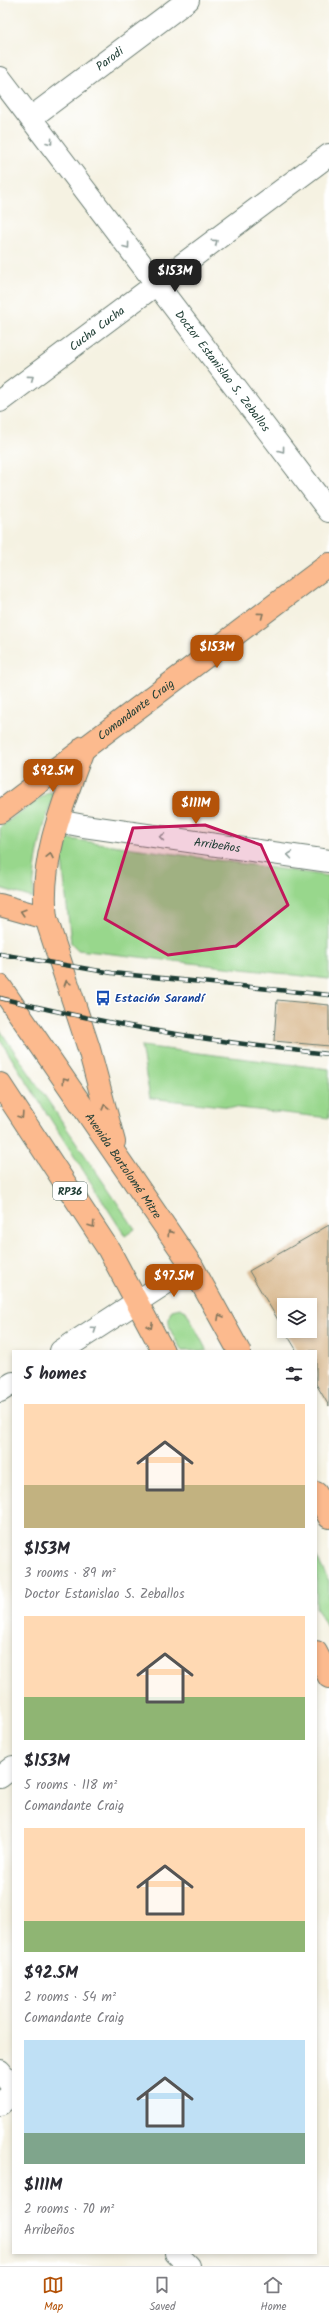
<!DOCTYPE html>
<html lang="en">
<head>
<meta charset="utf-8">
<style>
  body { margin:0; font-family:Kalam,sans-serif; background:#f7f7f7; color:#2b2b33; height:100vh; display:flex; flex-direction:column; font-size:15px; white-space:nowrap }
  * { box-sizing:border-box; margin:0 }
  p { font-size:13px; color:#7c7c81 }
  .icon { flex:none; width:22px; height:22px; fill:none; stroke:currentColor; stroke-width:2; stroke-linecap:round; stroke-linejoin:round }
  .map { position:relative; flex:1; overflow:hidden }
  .panel { position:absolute; left:12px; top:1350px; width:305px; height:904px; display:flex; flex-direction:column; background:#fff; border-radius:0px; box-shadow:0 2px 6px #0003 }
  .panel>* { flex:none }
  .controls { position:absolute; left:277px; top:1298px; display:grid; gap:8px }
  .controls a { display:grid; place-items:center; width:40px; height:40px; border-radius:0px; background:#fff; box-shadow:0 2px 6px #0003; font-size:20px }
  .price { position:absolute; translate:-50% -34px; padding:0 9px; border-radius:8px; background:#b45309; color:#fff; font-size:13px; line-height:26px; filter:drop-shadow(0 1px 2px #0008) }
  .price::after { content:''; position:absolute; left:50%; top:24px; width:12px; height:9px; margin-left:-6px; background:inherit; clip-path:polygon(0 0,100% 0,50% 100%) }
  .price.selected { background:#222; color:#fff }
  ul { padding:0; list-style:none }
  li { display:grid; align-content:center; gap:8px; height:212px; padding:0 12px }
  li span { display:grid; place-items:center; height:124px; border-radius:0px; color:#555 }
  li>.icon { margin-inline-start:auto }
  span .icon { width:72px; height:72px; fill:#fffc; stroke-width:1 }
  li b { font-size:17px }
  h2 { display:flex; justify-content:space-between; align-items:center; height:48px; padding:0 12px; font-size:17px }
  .tabs { display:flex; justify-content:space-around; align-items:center; height:56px; border-top:1px solid #e1e1e2; background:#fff; font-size:11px; color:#7c7c81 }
  .tabs a { display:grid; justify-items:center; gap:2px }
  .tabs .selected { color:#b45309 }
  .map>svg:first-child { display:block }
  .green { fill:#98d78c; stroke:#5c8a60 }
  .building { fill:#dabb93 }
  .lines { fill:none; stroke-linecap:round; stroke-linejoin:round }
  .minor-casing { stroke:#6a7c71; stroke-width:24 }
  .major-casing { stroke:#6a7c71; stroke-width:24 }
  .minor { stroke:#fff; stroke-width:22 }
  .major { stroke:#fcba8e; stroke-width:22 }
  .rail-casing { stroke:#1f3d34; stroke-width:4.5 }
  .rail { stroke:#fff; stroke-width:3; stroke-dasharray:9; stroke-linecap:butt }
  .oneway { stroke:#8f9e9a }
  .oneway2 { stroke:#82755c }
  .marked { fill:#c2185b; fill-opacity:0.2; stroke:#c2185b; stroke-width:3; stroke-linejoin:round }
  .labels { text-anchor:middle; stroke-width:3; stroke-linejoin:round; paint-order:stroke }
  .shield { fill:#fff; stroke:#627771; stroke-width:1 }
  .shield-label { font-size:11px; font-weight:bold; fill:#1f3d34 }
  .street-label { font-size:12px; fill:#1f3d34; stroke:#fff }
  .transit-label { font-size:12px; font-weight:bold; fill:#164399; stroke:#fff; text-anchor:start }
</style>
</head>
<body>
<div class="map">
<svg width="329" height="2266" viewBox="0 0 329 2266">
  <rect width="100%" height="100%" fill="#fff"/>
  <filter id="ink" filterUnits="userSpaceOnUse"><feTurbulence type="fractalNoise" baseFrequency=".025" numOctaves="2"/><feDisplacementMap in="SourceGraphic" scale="8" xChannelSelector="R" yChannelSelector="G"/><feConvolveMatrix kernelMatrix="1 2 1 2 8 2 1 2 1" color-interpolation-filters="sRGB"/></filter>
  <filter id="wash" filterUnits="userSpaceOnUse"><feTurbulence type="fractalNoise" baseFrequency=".012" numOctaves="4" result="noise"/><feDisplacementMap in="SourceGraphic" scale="16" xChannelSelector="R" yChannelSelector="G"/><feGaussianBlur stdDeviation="0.9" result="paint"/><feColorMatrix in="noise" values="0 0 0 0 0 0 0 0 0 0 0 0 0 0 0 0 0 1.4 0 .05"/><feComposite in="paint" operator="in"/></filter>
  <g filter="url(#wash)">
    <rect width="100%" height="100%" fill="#f5f2e2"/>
    <g class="green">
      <path d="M52 792 53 798C41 833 34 860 33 898L0 888V827L47 793Z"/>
      <polygon points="70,839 329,876 329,979 78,950 71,943 61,850 63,842"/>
      <polygon points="0,1030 135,1229 125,1236 0,1040"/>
      <polygon points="141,1046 329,1069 329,1118 150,1098"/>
      <path d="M180 1308 186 1311 207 1351H182C175 1338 163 1324 172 1310Z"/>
      <polygon points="316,1556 329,1581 329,1631 316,1607"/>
    </g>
    <g id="blocks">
      <g class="building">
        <polygon points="277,1000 329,1005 329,1046 274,1041"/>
        <polygon points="329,1225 329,1406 316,1384 316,1351 297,1351 285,1331 310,1331 310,1305 284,1305 284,1330 249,1271"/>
      </g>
    </g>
  </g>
  <g filter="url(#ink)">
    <use href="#blocks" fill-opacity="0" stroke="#6a7c71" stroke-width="1"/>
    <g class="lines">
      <g class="minor-casing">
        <g id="minor">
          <path id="s1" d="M0 78 329 511"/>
          <path id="s2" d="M32 117 188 0"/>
          <path id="s3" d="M0 401 329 155"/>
          <path id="s4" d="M58 821 84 826 329 861"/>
          <polyline points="61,1351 192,1266"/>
          <polyline points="0,1391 13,1383"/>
          <polyline points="0,1777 13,1767"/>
          <polyline points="0,2071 13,2087"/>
          <polyline points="0,2104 13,2093"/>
          <polyline points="176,2253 189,2266"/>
        </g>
      </g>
      <g class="major-casing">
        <g id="major">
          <path d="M84 747C64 801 39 860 46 918L89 1049 114 1142"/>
          <path id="s5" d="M0 812 329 564"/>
          <polyline points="0,905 46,918"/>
          <path id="s6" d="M0 986 192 1266 239 1351"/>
          <polyline points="0,1084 109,1250 163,1351"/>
          <polyline points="316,1493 329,1517"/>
          <polyline points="316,1652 329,1677"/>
        </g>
      </g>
      <use href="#minor" class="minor"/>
      <use href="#major" class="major"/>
      <g class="rail-casing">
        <g id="rail">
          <polyline points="0,954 112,973 329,995"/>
          <path d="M0 998C108 1025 218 1043 329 1054"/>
        </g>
      </g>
      <use href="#rail" class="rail"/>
    </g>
    <defs><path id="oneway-chevron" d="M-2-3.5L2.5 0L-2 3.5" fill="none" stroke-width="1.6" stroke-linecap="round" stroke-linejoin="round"/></defs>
    <g class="oneway">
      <use href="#oneway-chevron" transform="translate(50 142) rotate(53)"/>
      <use href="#oneway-chevron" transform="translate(215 242) rotate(-37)"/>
      <use href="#oneway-chevron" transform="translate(127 246) rotate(53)"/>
      <use href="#oneway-chevron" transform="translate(31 378) rotate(-36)"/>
      <use href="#oneway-chevron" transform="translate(282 450) rotate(53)"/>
      <use href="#oneway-chevron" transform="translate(162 837) rotate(-172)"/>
      <use href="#oneway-chevron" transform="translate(290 855) rotate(-172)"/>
      <use href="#oneway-chevron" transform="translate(94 1329) rotate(-34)"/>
    </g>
    <g class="oneway2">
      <use href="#oneway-chevron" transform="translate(261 615) rotate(-37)"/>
      <use href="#oneway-chevron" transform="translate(50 856) rotate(-78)"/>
      <use href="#oneway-chevron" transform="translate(23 912) rotate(-163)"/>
      <use href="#oneway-chevron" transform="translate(67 983) rotate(-107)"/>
      <use href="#oneway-chevron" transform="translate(65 1080) rotate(-125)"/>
      <use href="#oneway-chevron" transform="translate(105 1107) rotate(-105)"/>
      <use href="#oneway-chevron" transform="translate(21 1116) rotate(57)"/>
      <use href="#oneway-chevron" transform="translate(92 1225) rotate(57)"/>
      <use href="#oneway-chevron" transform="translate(170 1233) rotate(-124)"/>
      <use href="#oneway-chevron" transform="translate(220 1317) rotate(-119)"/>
      <use href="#oneway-chevron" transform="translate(150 1326) rotate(63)"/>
    </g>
  </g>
  <path class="marked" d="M205 825 261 845 288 905 236 946 168 955 105 919 133 828Z"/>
  <defs>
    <g id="bus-bare" transform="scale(1.2)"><path d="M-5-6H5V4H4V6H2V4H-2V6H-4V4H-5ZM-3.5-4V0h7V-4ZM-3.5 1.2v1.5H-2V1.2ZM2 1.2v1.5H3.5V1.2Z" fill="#1a4fb4" stroke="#fff" stroke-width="2.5" paint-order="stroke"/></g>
  </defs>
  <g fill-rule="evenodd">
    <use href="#bus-bare" x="103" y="998"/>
  </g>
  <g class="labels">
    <rect class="shield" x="53" y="1182" width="34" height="18" rx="3"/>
    <g class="shield-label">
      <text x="70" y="1195">RP36</text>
    </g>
    <g class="street-label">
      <text dy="4" stroke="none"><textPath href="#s2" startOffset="97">Parodi</textPath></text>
      <text dy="4" stroke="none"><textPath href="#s3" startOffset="121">Cucha Cucha</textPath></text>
      <text dy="4" stroke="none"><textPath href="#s1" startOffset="368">Doctor Estanislao S. Zeballos</textPath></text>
      <text dy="4" stroke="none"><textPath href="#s5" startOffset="170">Comandante Craig</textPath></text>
      <text dy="4" stroke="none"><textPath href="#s4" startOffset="161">Arribeños</textPath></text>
      <text dy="4" stroke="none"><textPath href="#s6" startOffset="218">Avenida Bartolomé Mitre</textPath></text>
    </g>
    <g class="transit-label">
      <text x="115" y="1002">Estación Sarandí</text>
    </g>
  </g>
</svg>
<div class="controls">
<a><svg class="icon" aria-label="layers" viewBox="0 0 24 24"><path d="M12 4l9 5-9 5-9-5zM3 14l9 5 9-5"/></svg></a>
</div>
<b class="price selected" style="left:175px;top:293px">$153M</b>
<b class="price" style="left:217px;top:669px">$153M</b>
<b class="price" style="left:53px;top:793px">$92.5M</b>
<b class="price" style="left:196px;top:825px">$111M</b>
<b class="price" style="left:174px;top:1298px">$97.5M</b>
<section class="panel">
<h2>5 homes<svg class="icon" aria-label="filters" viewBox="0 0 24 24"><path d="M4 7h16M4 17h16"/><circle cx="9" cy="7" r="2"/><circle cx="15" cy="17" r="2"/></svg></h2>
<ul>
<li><span style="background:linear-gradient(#ffd9b3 65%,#c2b280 0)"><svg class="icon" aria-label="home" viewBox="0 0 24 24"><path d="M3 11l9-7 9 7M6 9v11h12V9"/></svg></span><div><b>$153M</b><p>3 rooms · 89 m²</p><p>Doctor Estanislao S. Zeballos</p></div></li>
<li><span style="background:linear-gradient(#ffd9b3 65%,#8fb573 0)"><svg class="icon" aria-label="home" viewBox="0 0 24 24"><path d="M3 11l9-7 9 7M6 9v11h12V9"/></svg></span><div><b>$153M</b><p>5 rooms · 118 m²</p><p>Comandante Craig</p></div></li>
<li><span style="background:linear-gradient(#ffd9b3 75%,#8fb573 0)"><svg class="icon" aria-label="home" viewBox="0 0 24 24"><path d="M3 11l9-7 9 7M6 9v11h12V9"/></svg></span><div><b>$92.5M</b><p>2 rooms · 54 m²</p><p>Comandante Craig</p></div></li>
<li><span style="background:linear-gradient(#bfe0f5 75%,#7fa58c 0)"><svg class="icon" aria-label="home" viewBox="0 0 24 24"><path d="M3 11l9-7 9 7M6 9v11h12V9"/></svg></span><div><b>$111M</b><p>2 rooms · 70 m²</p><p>Arribeños</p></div></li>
</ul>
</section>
</div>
<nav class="tabs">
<a class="selected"><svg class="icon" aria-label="map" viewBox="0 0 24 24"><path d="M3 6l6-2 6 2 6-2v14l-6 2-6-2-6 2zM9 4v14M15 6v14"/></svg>Map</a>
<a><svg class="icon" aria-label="saved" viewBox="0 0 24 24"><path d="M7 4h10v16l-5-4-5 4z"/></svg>Saved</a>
<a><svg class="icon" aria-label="home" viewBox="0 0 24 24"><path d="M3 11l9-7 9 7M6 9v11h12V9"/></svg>Home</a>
</nav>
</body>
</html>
